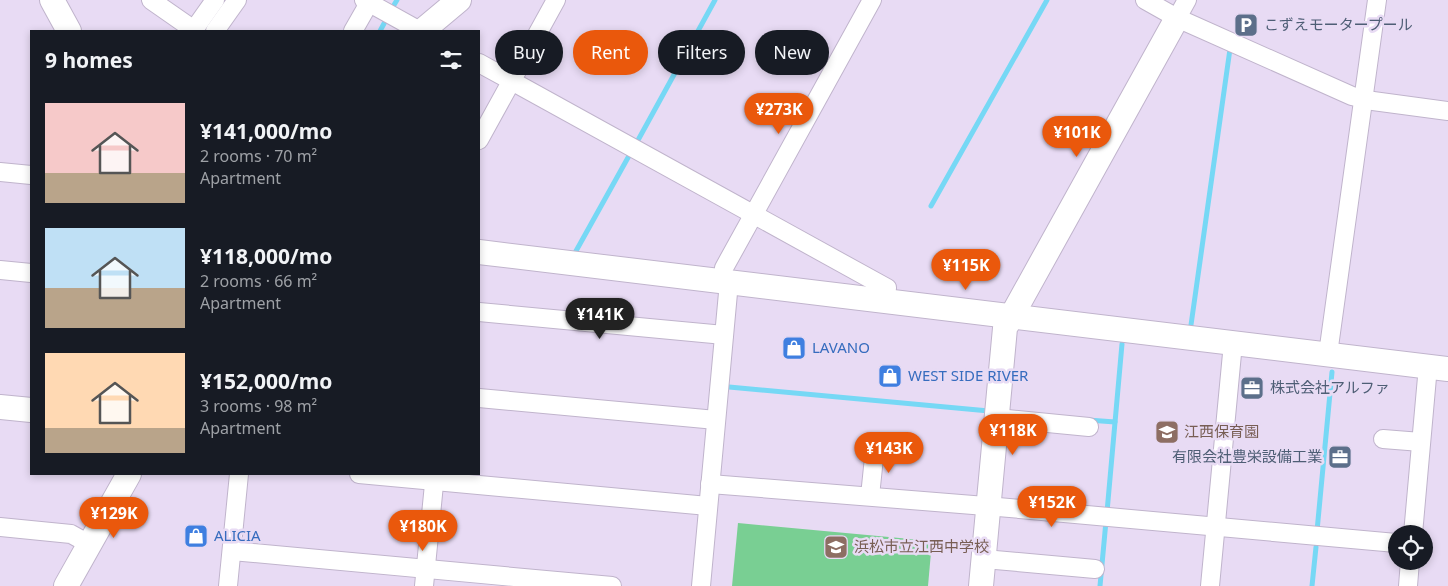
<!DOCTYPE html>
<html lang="en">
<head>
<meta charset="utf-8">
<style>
  body { margin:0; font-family:"Noto Sans","Noto Sans JP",sans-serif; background:#242831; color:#f1f3f6; height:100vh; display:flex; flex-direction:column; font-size:19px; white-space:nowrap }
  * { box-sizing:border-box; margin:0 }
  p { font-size:16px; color:#9ea1a6 }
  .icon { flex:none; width:28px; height:28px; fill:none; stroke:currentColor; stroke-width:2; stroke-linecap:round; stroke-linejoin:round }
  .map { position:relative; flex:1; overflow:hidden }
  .details { position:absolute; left:30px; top:30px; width:450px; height:445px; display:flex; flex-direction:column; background:#171b24; border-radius:0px; box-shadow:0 2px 8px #0003 }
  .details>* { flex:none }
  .top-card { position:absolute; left:495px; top:30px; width:475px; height:45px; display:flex; gap:10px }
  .fabs { position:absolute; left:1388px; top:525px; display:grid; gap:10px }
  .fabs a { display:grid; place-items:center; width:45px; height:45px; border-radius:50%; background:#171b24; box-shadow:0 2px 8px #0003; font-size:25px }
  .price { position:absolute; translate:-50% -42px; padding:0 11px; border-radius:18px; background:#ea580c; color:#fff; font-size:16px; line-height:32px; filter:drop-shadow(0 1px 2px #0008) }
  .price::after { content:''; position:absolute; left:50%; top:30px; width:15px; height:11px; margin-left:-8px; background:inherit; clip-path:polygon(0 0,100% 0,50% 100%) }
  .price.active { background:#222; color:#fff }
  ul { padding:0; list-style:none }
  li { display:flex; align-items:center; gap:15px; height:125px; padding:0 15px }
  li span { display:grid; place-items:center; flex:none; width:140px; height:100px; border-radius:0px; color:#555 }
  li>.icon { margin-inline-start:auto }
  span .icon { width:60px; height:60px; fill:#fffc; stroke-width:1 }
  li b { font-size:21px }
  h2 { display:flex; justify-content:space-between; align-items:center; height:60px; padding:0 15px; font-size:21px }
  .chip { padding:0 18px; border-radius:22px; background:#171b24; box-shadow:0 2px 8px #0003; font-size:18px; line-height:45px }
  .chip.active { background:#ea580c; color:#fff }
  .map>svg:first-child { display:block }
  .green { fill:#79cf93 }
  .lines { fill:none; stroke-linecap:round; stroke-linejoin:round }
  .stream { stroke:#76d8f5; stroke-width:5 }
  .street-casing { stroke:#c0b4cc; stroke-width:20 }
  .secondary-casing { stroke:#c0b4cc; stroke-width:26 }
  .street { stroke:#fff; stroke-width:18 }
  .secondary { stroke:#fff; stroke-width:24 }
  .labels { text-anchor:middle; stroke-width:5; stroke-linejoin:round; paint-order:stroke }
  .service-label { font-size:15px; fill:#4e5e75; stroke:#e8dbf4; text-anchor:start }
  .shop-label { font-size:15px; fill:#366cbe; stroke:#e8dbf4; text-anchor:start }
  .education-label { font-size:15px; fill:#785e54; stroke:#e8dbf4; text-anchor:start }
</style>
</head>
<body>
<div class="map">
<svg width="1448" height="586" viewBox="0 0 1448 586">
  <rect width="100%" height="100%" fill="#e8dbf4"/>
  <polygon class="green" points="738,523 932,541 928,586 732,586"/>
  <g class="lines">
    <g class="stream">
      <polyline points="391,10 397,0"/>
      <polyline points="380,31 387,18"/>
      <polyline points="637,142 715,0"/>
      <polyline points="931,206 1047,0"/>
      <polyline points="576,251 630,154"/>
      <polyline points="1191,325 1230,49"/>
      <polyline points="729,387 989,411"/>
      <polyline points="1088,420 1115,422"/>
      <polyline points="1107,512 1122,344"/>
      <polyline points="1317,531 1332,372"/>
      <polyline points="1100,586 1106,521"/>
      <polyline points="1312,586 1316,547"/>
    </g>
    <g class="street-casing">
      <g id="street">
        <polyline points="151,0 194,30"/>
        <polyline points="364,0 420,31"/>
        <polyline points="1145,0 1177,18 1352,96 1373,101 1448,111"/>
        <polyline points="1177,18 1187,0"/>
        <polyline points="193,31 215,0"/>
        <polyline points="215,31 237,0"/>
        <polyline points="353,31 369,3"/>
        <polyline points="479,63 887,288 885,301"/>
        <polyline points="479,140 556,0"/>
        <polyline points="0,172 31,175"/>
        <polyline points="0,270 31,273"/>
        <polyline points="722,281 724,268 872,0"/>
        <polyline points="479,312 724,335"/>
        <polyline points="1328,354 1377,0"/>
        <polyline points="479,398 716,420"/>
        <polyline points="997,418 1089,427"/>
        <polyline points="1383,439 1421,442"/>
        <polyline points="359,474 708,506"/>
        <polyline points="710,484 998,507 1396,543"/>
        <polyline points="870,496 875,448"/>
        <polyline points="0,527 71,534 89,544"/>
        <polyline points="1413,534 1428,366"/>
        <polyline points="232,551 612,586"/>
        <polyline points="984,559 1095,569"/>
        <polyline points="228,586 239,474"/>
        <polyline points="424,586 435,474"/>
        <polyline points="701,586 729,282"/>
        <polyline points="1210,586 1233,343"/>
        <polyline points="1408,586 1410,561"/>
      </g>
    </g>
    <g class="secondary-casing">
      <g id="secondary">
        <polyline points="52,0 69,31"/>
        <polyline points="422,31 459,0"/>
        <polyline points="479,252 1448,369"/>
        <polyline points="0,407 31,410"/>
        <polyline points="66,586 129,474"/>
        <polyline points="981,586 1005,328 1177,18"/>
      </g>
    </g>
    <use href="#street" class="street"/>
    <use href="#secondary" class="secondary"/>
  </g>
  <defs>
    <g id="parking-square" transform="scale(1.25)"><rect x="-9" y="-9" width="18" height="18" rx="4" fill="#5c6f8a" stroke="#e8dbf4"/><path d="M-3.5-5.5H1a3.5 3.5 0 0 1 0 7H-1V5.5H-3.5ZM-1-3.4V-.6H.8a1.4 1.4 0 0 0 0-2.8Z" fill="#fff"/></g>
    <g id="shop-square" transform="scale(1.25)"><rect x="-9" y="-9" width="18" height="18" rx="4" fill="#3f7fe0" stroke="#e8dbf4"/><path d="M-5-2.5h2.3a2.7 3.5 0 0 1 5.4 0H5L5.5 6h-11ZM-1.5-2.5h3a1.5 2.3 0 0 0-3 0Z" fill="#fff"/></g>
    <g id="office-square" transform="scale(1.25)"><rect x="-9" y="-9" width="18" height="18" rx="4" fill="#5c6f8a" stroke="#e8dbf4"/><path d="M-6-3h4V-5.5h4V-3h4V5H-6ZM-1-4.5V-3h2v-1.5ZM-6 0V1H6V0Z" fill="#fff"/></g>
    <g id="school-square" transform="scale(1.25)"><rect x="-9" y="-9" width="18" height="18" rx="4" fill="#8d6e63" stroke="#e8dbf4"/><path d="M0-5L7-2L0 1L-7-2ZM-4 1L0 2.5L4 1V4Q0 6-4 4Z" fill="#fff"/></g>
  </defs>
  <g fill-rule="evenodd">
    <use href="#parking-square" x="1246" y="25"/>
    <use href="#shop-square" x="794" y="348"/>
    <use href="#shop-square" x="890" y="376"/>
    <use href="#office-square" x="1252" y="388"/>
    <use href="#school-square" x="1167" y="432"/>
    <use href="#office-square" x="1340" y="457"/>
    <use href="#shop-square" x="196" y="536"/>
    <use href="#school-square" x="836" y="547"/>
  </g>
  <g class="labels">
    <g class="service-label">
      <text x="1264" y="30">こずえモータープール</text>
      <text x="1270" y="393">株式会社アルファ</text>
      <text x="1322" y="462" text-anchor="end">有限会社豊栄設備工業</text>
    </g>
    <g class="shop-label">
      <text x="812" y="353">LAVANO</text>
      <text x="908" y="381">WEST SIDE RIVER</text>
      <text x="214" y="541">ALICIA</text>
    </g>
    <g class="education-label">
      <text x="1184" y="437">江西保育園</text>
      <text x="854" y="552">浜松市立江西中学校</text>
    </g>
  </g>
</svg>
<div class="fabs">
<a><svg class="icon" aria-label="locate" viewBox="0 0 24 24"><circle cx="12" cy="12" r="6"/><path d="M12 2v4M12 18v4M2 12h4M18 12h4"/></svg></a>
</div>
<b class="price" style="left:779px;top:135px">¥273K</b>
<b class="price" style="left:1077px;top:158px">¥101K</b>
<b class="price" style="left:966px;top:291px">¥115K</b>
<b class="price active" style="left:600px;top:340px">¥141K</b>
<b class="price" style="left:1013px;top:456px">¥118K</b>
<b class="price" style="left:889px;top:474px">¥143K</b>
<b class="price" style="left:1052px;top:528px">¥152K</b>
<b class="price" style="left:114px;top:539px">¥129K</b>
<b class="price" style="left:423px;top:552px">¥180K</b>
<div class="top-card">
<a class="chip">Buy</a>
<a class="chip active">Rent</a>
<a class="chip">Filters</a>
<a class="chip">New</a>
</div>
<section class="details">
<h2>9 homes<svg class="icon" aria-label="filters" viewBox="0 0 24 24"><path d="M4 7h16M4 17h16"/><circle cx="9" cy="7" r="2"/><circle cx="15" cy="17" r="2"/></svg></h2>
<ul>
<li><span style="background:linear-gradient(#f6c9c9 70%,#b9a48a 0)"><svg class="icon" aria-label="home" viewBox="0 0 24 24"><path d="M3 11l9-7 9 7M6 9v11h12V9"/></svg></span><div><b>¥141,000/mo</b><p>2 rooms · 70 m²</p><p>Apartment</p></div></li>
<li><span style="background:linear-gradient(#bfe0f5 60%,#b9a48a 0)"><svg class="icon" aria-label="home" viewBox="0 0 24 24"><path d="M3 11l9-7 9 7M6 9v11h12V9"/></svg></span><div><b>¥118,000/mo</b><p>2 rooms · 66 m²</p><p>Apartment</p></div></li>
<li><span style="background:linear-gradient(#ffd9b3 75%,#b9a48a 0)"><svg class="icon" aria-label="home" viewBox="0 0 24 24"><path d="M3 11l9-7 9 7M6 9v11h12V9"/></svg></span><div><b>¥152,000/mo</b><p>3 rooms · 98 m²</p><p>Apartment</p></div></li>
</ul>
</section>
</div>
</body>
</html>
